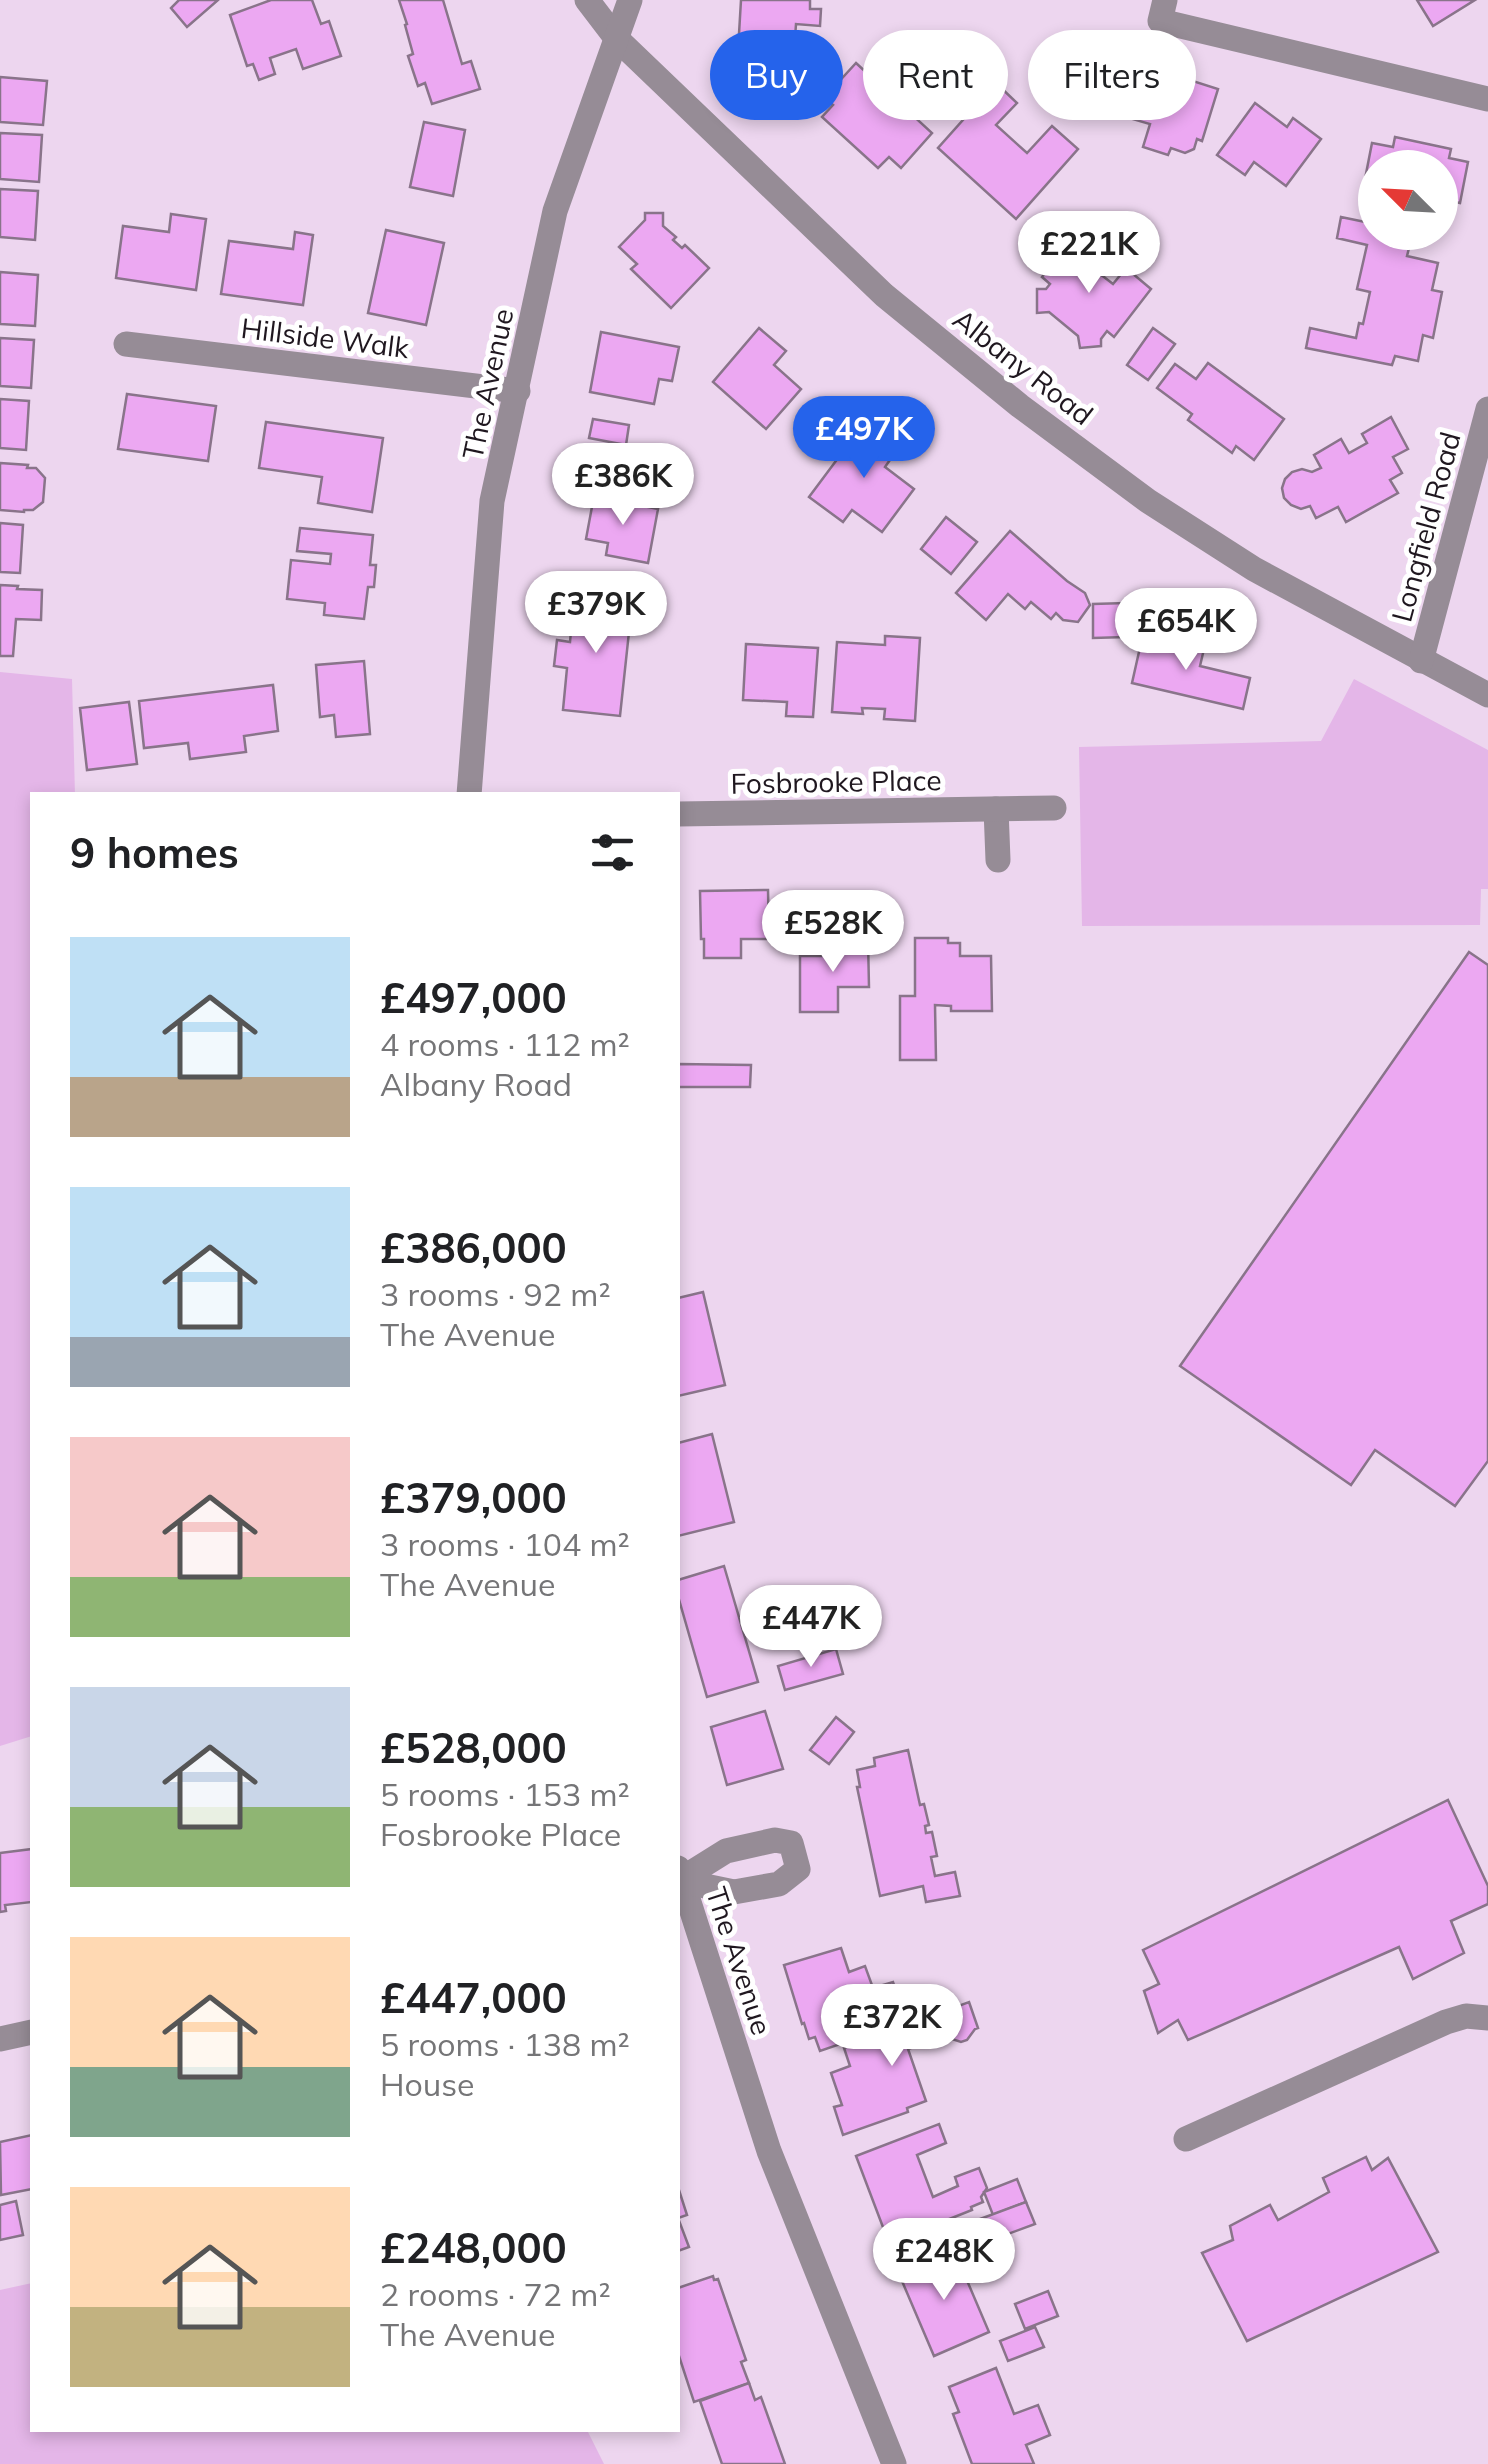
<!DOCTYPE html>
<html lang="en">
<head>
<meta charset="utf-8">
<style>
  body { margin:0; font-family:Mulish,sans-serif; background:#f2f2f2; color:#202124; height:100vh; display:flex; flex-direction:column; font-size:38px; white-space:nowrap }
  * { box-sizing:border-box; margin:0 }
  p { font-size:32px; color:#757577 }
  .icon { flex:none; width:55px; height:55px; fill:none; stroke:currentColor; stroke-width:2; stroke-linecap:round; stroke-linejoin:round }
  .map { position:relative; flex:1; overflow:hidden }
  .side { position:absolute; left:30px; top:792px; width:650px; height:1640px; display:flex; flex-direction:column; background:#fff; border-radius:0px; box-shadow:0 5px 15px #0003 }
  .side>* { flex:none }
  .top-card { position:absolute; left:710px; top:30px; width:628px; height:90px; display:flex; gap:20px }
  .needle { width:65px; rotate:294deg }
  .fabs { position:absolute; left:1358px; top:150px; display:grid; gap:20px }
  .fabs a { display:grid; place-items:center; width:100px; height:100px; border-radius:50%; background:#fff; box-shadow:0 5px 15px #0003; font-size:50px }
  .price { position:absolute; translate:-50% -85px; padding:0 22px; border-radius:35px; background:#fff; color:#222; font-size:32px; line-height:65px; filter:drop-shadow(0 2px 5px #0008) }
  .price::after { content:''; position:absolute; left:50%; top:60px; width:30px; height:22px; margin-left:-15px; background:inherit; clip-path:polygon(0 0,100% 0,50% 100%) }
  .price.on { background:#2563eb; color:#fff }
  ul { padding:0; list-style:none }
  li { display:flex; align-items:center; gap:30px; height:250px; padding:0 40px }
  li span { display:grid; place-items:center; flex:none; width:280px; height:200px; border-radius:0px; color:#555 }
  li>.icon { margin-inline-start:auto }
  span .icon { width:120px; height:120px; fill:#fffc; stroke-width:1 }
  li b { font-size:42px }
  h2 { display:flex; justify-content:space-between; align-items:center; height:120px; padding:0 40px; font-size:42px }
  .tag { padding:0 35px; border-radius:45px; background:#fff; box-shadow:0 5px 15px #0003; font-size:35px; line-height:90px }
  .tag.on { background:#2563eb; color:#fff }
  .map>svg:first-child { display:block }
  .green { fill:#e4b6e8 }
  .building { fill:#eca8f2; stroke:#89748a; stroke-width:2.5 }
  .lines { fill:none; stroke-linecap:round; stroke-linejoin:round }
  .minor { stroke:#968c96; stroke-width:25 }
  .labels { text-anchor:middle; stroke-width:10; stroke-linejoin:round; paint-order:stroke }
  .street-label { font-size:28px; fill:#1f171f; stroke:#fff }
</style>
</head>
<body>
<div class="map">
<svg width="1488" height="2464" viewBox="0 0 1488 2464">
  <rect width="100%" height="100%" fill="#edd6ef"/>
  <g class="green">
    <polygon points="0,672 72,679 75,795 32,795 32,1736 0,1746"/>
    <polygon points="1354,679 1488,750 1488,889 1481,889 1480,925 1082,926 1079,747 1321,741"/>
    <polygon points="32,2283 32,2430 587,2430 604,2464 0,2464 0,2290"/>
  </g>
  <g class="building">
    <polygon points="179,0 218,0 187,27 171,8"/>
    <polygon points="271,0 312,0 321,24 329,21 341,56 303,69 296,49 270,58 275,74 259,80 253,64 247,66 230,15"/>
    <polygon points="399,0 443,0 462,64 471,61 480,89 432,104 425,83 418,86 408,56 413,54 405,25 407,24"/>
    <polygon points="741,0 810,0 810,9 821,9 820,26 796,24 793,67 758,65 761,35 739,34"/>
    <polygon points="1417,0 1475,0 1433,26"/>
    <polygon points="820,41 837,56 810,87 793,72"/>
    <polygon points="856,63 932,133 901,168 889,157 878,168 822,117 833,105 824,98"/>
    <polygon points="1142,73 1191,88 1193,81 1218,89 1202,141 1197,139 1194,149 1185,153 1171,148 1168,155 1143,147 1150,124 1129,118"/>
    <polygon points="0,77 47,81 43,125 0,122"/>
    <polygon points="996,83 1017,103 996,125 1027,153 1052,126 1078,149 1016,219 938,148"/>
    <polygon points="1255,103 1287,127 1293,118 1321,139 1286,186 1254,162 1245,175 1217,155"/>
    <polygon points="424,122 465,130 453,196 410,187"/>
    <polygon points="0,133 42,135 39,182 0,179"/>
    <polygon points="1395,137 1451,149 1449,158 1468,162 1460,203 1440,199 1440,168 1375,168 1375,186 1364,184 1372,143 1393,147"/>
    <polygon points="0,189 38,191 35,240 0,237"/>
    <polygon points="645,213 663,213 663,226 676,237 673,240 682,248 685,245 709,268 671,308 631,269 637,264 619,247 645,220"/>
    <polygon points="171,214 206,219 196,290 116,278 123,226 169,232"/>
    <polygon points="1341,217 1375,224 1375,232 1413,232 1407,256 1438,263 1432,290 1442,292 1433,338 1423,335 1418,361 1395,356 1392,365 1306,348 1310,328 1356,338 1359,323 1363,324 1370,292 1357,289 1367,245 1337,238"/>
    <polygon points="386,230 444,243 426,325 368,313"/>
    <polygon points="295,232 313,235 303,305 221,294 229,241 293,249"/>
    <polygon points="1080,240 1104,260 1095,270 1113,284 1126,268 1151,289 1114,337 1107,331 1101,339 1101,346 1080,348 1078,336 1049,312 1037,313 1037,289 1046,289 1050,284 1042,277 1066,246 1072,251"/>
    <polygon points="0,272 38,275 35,326 0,324"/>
    <polygon points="759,328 786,351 774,365 801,389 766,429 713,382"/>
    <polygon points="1153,328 1175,344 1148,380 1127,365"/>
    <polygon points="601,332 679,347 672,381 659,379 654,404 590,392"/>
    <polygon points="0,338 34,340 31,388 0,386"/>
    <polygon points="1208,363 1284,419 1254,460 1236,446 1232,453 1188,420 1192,414 1157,388 1175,364 1196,379"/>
    <polygon points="127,394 216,406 208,461 118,449"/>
    <polygon points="0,399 29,401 26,450 0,448"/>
    <polygon points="1391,417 1408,449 1393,457 1402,473 1390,480 1398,493 1346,522 1338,507 1316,518 1310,506 1301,509 1291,505 1284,498 1282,488 1285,479 1292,472 1302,469 1312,472 1321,468 1314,455 1341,439 1349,453 1367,443 1362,434"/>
    <polygon points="593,419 629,425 626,445 589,438"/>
    <polygon points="266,422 383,438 372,512 318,503 322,477 259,468"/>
    <polygon points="865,422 899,447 885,467 914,489 882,532 852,510 843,522 809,497"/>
    <polygon points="633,457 689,468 684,495 628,484"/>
    <polygon points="0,463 28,465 27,468 36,468 45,478 43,502 33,510 24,510 24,512 0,510"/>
    <polygon points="594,496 658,509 648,563 606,555 608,543 586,539"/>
    <polygon points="946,517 977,542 951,574 921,549"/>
    <polygon points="0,523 23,525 20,573 0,572"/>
    <polygon points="300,528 373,535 370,565 376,565 374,587 368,587 364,619 324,615 325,603 287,599 291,560 330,564 331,554 297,551"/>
    <polygon points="1010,531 1067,581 1085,593 1090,605 1078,622 1063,620 1056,613 1051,619 1031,602 1025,609 1008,594 986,620 956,593"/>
    <polygon points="0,585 18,586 17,589 42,590 41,620 16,619 13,656 0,656"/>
    <polygon points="574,597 632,604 620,716 563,710 567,668 554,666 557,640 570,642"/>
    <polygon points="1126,603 1126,637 1093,638 1093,604"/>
    <polygon points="1143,634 1204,649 1200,666 1250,678 1243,709 1132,683"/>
    <polygon points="885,636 920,638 915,721 884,719 885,709 862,708 863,714 832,712 837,642 885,645"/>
    <polygon points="746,644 818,648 813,717 786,716 787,702 743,700"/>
    <polygon points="364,661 370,734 336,737 334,715 320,717 316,665"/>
    <polygon points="273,685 278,731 244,736 246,752 190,759 188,743 144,748 139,701"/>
    <polygon points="129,702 137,764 87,770 80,708"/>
    <polygon points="768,890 769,939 741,939 741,958 704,958 704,939 701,939 700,891"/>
    <polygon points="915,938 948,938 948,943 960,943 960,956 991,956 992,1011 951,1011 951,1006 935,1005 936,1060 900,1060 900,996 915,996"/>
    <polygon points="868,939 869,987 838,987 838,1012 800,1012 800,956 821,956 821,949 838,949 837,940"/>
    <polygon points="1469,952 1488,965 1488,1461 1455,1506 1375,1450 1351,1485 1180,1366"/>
    <polygon points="678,1064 751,1065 750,1087 678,1087"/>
    <polygon points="703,1292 725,1385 678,1396 678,1298"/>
    <polygon points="712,1434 734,1522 678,1536 678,1443"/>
    <polygon points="724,1566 758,1682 707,1697 678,1596 678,1580"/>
    <polygon points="836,1649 843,1674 785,1690 778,1666"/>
    <polygon points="765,1711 783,1769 727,1785 711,1727"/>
    <polygon points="836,1717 854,1732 829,1764 810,1750"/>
    <polygon points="908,1750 920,1805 924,1804 929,1825 925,1826 926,1833 932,1832 937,1856 931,1857 935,1876 955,1872 960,1896 926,1902 923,1886 880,1896 857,1787 860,1787 857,1770 875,1766 874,1758"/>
    <polygon points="1448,1800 1488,1886 1488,1904 1451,1921 1464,1953 1413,1979 1399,1947 1188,2040 1178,2020 1158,2033 1144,1991 1159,1984 1143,1950"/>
    <polygon points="32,1849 32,1902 5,1905 6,1911 0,1912 0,1853"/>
    <polygon points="841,1948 849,1972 865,1966 873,1988 893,1982 900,2003 880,2009 887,2028 820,2051 815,2037 809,2039 804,2023 802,2024 784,1965"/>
    <polygon points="969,2002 978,2028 975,2029 967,2040 961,2042 949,2038 934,2043 933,2040 908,2049 926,2101 907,2108 908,2112 843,2135 834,2107 842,2105 831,2073 850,2066 844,2048"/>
    <polygon points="939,2124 946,2143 917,2155 933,2197 958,2186 955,2177 979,2168 987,2188 981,2197 983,2202 971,2207 972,2210 889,2243 856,2156"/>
    <polygon points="32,2135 32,2189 1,2195 0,2142"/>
    <polygon points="1366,2157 1372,2170 1388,2158 1438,2252 1247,2341 1202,2253 1233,2240 1230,2226 1270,2205 1278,2220 1329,2192 1323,2178"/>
    <polygon points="1017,2179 1026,2202 993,2215 984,2192"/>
    <polygon points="678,2187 687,2215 678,2218 689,2247 678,2251"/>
    <polygon points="16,2201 23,2235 0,2240 0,2205"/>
    <polygon points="1026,2202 1035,2224 989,2241 980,2219"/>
    <polygon points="954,2250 989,2332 934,2356 899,2274"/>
    <polygon points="713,2276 714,2280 718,2279 746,2360 741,2362 749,2383 694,2402 678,2353 678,2288"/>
    <polygon points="1048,2291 1058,2316 1025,2329 1015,2304"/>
    <polygon points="1035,2327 1044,2347 1008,2361 1000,2341"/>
    <polygon points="996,2368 1014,2414 1038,2405 1050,2435 1026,2445 1034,2464 972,2464 953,2414 959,2412 949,2387"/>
    <polygon points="749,2383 755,2400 761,2397 785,2464 722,2464 700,2401"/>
  </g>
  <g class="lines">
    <g class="minor">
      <polyline points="587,0 616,38 884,295 1020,406 1148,501 1254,569 1488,695"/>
      <polyline points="1165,0 1160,21 1488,99"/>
      <polyline points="126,344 518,391"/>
      <polyline points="1421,661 1488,409"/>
      <polyline points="469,795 492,501 555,211 630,0"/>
      <polyline points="996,809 998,860"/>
      <polyline points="678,814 1054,808"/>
      <polyline points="678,1868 769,2151 894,2464"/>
      <polyline points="678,1881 726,1851 775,1840 791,1843 798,1869 779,1884 734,1892 681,1881"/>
      <polyline points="0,2039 32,2032"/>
      <polyline points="1186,2139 1446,2022 1466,2016 1488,2018"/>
    </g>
  </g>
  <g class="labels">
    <g class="street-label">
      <text transform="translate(325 338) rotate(7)" y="10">Hillside Walk</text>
      <text transform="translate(1023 367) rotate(38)" y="10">Albany Road</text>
      <text transform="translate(488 384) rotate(-78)" y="10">The Avenue</text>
      <text transform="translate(1426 527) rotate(-75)" y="10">Longfield Road</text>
      <text transform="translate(836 782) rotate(-1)" y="10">Fosbrooke Place</text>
      <text transform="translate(739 1961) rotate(72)" y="10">The Avenue</text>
    </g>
  </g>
</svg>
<div class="fabs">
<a><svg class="needle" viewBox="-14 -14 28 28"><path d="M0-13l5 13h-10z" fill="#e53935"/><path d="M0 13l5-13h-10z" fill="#757577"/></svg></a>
</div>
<b class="price" style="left:1089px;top:296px">£221K</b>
<b class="price on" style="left:864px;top:481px">£497K</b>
<b class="price" style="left:623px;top:528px">£386K</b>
<b class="price" style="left:596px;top:656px">£379K</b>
<b class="price" style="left:1186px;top:673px">£654K</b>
<b class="price" style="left:833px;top:975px">£528K</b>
<b class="price" style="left:811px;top:1670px">£447K</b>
<b class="price" style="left:892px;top:2069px">£372K</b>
<b class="price" style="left:944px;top:2303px">£248K</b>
<div class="top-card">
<a class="tag on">Buy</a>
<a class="tag">Rent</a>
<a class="tag">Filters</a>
</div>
<section class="side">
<h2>9 homes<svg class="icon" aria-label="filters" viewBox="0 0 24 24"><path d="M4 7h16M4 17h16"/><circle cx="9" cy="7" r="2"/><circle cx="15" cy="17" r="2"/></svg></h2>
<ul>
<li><span style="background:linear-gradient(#bfe0f5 70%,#b9a48a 0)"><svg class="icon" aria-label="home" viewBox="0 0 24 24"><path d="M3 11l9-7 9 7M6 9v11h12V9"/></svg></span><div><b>£497,000</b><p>4 rooms · 112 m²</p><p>Albany Road</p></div></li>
<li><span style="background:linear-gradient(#bfe0f5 75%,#9aa5b1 0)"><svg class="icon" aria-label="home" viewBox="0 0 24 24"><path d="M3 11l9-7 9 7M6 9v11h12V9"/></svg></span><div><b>£386,000</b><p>3 rooms · 92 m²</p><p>The Avenue</p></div></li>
<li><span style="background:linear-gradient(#f6c9c9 70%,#8fb573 0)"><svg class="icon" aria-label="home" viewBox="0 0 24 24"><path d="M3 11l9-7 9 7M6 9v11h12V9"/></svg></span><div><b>£379,000</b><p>3 rooms · 104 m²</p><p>The Avenue</p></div></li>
<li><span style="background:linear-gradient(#c9d6e8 60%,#8fb573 0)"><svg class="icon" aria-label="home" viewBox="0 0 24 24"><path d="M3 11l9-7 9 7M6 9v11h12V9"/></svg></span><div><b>£528,000</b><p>5 rooms · 153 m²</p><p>Fosbrooke Place</p></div></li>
<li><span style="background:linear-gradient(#ffd9b3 65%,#7fa58c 0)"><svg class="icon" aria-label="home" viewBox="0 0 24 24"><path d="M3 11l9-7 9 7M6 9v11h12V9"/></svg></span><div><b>£447,000</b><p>5 rooms · 138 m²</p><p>House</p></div></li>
<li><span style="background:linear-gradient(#ffd9b3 60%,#c2b280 0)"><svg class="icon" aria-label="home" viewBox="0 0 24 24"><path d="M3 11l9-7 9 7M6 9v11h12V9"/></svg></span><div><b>£248,000</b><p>2 rooms · 72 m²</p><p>The Avenue</p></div></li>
</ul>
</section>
</div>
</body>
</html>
